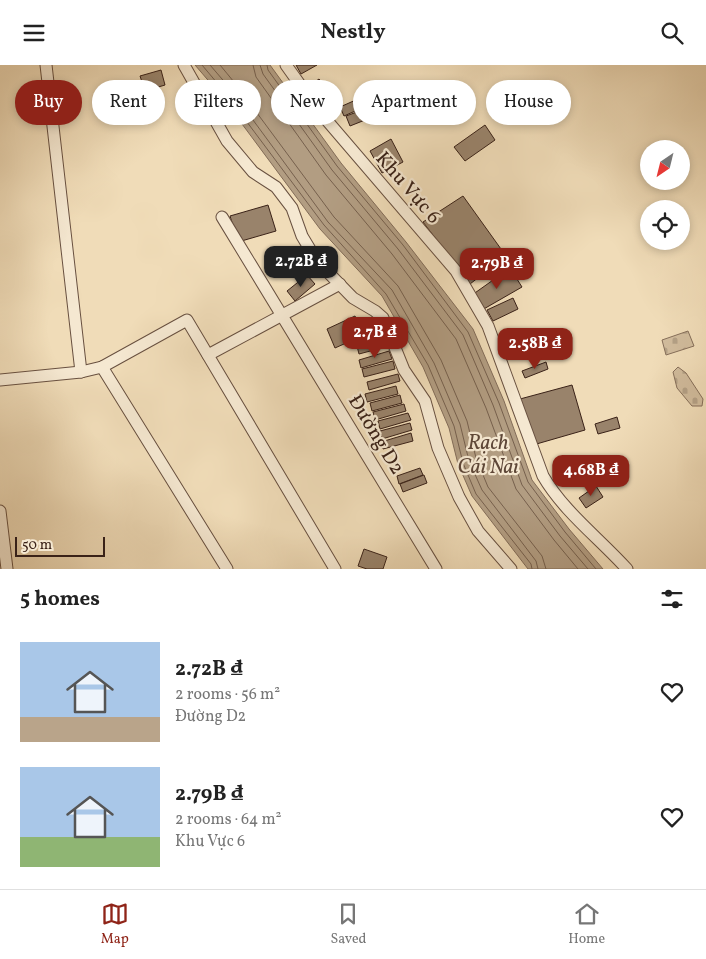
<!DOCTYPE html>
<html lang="en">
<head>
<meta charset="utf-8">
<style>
  body { margin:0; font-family:Vollkorn,serif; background:#f2f2f2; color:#222; height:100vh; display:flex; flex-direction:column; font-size:19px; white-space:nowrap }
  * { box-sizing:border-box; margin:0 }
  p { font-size:16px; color:#767676 }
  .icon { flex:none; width:28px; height:28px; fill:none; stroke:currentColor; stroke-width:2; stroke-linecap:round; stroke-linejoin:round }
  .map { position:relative; height:504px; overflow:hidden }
  .details { display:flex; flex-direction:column; background:#fff; flex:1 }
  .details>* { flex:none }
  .guide { position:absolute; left:15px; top:15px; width:676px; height:45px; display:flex; gap:10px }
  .needle { width:32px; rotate:215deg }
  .controls { position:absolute; left:640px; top:75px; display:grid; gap:10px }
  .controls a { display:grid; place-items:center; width:50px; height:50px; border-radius:50%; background:#fff; box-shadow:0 2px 8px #0003; font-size:25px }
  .scale { position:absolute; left:15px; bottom:12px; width:90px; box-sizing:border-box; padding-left:5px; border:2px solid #3a2218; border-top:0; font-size:14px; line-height:18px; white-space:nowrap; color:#3a2218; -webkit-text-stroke:4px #f5e8d1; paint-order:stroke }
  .price { position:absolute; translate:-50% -42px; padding:0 11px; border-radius:10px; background:#8f2418; color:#fff; font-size:16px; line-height:32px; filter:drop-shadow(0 1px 2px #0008) }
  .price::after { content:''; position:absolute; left:50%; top:30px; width:15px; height:11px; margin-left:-8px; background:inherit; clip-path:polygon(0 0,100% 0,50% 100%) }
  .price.current { background:#222; color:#fff }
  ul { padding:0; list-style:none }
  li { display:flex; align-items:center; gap:15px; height:125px; padding:0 20px }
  li span { display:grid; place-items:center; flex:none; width:140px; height:100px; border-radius:0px; color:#555 }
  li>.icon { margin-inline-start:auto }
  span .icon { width:60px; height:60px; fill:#fffc; stroke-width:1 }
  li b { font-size:21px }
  h2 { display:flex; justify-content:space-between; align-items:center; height:60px; padding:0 20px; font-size:21px }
  .tag { padding:0 18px; border-radius:22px; background:#fff; box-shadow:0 2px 8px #0003; font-size:18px; line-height:45px }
  .tag.current { background:#8f2418; color:#fff }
  header { display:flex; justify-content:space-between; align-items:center; height:65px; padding:0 20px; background:#fff; font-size:22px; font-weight:700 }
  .tab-bar { display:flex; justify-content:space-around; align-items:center; height:70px; border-top:1px solid #e0e0e0; background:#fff; font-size:14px; color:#767676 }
  .tab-bar a { display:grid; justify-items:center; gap:2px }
  .tab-bar .current { color:#8f2418 }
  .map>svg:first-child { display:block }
  .cemetery { fill:url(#cemetery-stones); stroke:#866f5a }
  .water { fill:#b29d82; stroke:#826c58 }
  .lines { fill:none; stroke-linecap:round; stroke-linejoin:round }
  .shore { stroke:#76604d; stroke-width:1 }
  .building { fill:#99836b; stroke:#3a2218 }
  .street-casing { stroke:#685040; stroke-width:13 }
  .street { stroke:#f5e8d1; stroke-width:11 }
  .labels { text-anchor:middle; stroke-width:4.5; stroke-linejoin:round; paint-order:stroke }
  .street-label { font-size:20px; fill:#3a2218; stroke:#f5e8d1 }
  .water-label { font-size:21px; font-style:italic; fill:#5e4738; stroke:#f5e8d1 }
</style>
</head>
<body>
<header><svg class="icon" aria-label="menu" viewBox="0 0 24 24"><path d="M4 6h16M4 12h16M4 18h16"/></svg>Nestly<svg class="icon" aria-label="search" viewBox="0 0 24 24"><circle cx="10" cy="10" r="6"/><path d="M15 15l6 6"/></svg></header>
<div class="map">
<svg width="706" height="504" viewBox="0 0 706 504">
  <defs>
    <pattern id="cemetery-stones" width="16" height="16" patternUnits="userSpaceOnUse" patternTransform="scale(1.25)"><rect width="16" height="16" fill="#d1bc9d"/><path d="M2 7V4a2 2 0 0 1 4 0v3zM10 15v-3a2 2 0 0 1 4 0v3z" fill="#b4a186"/></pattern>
  </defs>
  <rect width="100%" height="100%" fill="#f0dcb8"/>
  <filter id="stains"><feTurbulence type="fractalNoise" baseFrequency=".004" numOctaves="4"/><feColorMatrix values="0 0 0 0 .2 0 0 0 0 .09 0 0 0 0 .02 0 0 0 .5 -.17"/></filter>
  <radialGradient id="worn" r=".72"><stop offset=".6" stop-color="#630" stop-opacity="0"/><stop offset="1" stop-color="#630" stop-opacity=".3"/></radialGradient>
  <g class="cemetery">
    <polygon points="688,266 694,281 666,290 662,275"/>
    <polygon points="678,302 686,308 703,334 702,341 692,341 677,323 673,307"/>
  </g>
  <polygon class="water" points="195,0 270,0 341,98 406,177 473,264 504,336 532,415 569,464 603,504 528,504 472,431 458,399 449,363 423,302 382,231 320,164 219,28"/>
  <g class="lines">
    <g class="shore">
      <polyline points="202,0 223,25 324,160 386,229 428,300 454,361 463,398 476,429 531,499 532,504"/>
      <polyline points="210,0 228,21 328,157 392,225 434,298 460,359 469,396 482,425 536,496 538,504"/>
      <polyline points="220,0 234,17 334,152 398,221 441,295 467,356 476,393 488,422 542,491 546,504"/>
      <polyline points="253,0 256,12 326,110 392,189 456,274 486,343 516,424 554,475 578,504"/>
      <polyline points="260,0 263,9 332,105 398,184 463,270 493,340 522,420 560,471 588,504"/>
      <polyline points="267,0 268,5 337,101 403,180 468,267 499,338 528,417 565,467 596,504"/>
    </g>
  </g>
  <g class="building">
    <polygon points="296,0 317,0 301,9"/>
    <polygon points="161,5 165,20 145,26 140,11"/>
    <polygon points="319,14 332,29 326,34 312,19"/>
    <polygon points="376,26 380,35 344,51 340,42"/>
    <polygon points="376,40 380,49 350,61 346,51"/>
    <polygon points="485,60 495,75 465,96 454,82"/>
    <polygon points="391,74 403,97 382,108 370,86"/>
    <polygon points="463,131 506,191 470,219 423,157"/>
    <polygon points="268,140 276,166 238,177 230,151"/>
    <polygon points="510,203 522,222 482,245 472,230"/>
    <polygon points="307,210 315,219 295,236 287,226"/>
    <polygon points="513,233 518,244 493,256 487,245"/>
    <polygon points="355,251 364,270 335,283 327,264"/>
    <polygon points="387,273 389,281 359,289 357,281"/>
    <polygon points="389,286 392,294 361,303 359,295"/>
    <polygon points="393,296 395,304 364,312 362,304"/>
    <polygon points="546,297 548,304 525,313 522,306"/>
    <polygon points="398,309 400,316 369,325 367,317"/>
    <polygon points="572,320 585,365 533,380 520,334"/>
    <polygon points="396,321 398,329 367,337 365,329"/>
    <polygon points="400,330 402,338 372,346 370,338"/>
    <polygon points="404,339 406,346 375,355 373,347"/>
    <polygon points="408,348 411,355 380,364 378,356"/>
    <polygon points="617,352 620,363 598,369 595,359"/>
    <polygon points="410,358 412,365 382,374 380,366"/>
    <polygon points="411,368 413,376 383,384 381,377"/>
    <polygon points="420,403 423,410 399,419 397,411"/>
    <polygon points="424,410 427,418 403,427 400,419"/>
    <polygon points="596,421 603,432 586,443 579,433"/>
    <polygon points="364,484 387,492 383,504 367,504 358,501"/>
  </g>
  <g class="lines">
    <g class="street-casing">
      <g id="street">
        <polyline points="46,0 81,307"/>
        <polyline points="184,0 227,76 253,107 276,122 292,143 302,171 317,196 353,233 375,246 383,253 404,305 425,336 438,383 459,432 478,466 511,504"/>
        <path d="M286 0 318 45 456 206 488 261 543 411C564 447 599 473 627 504"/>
        <polyline points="222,152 436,504"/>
        <polyline points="208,290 340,219"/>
        <polyline points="102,302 227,504"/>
        <polyline points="0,315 81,307 102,302 187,255 335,504"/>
        <polyline points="0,446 7,504"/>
      </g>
    </g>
    <use href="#street" class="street"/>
  </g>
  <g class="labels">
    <g class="street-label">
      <text transform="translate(409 122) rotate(49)" y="7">Khu Vực 6</text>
      <text transform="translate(377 369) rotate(59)" y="7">Đường D2</text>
    </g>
    <g class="water-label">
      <text x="488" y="384">Rạch<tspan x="488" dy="24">Cái Nai</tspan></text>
    </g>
  </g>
  <rect width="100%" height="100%" filter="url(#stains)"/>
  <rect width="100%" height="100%" fill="url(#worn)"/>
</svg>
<div class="controls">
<a><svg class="needle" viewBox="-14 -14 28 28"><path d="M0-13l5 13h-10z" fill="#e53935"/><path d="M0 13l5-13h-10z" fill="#767676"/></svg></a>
<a><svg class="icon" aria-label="locate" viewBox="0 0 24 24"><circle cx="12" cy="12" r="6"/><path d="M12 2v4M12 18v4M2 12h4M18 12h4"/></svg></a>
</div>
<div class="scale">50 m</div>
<b class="price current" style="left:301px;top:223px">2.72B ₫</b>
<b class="price" style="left:497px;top:225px">2.79B ₫</b>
<b class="price" style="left:375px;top:294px">2.7B ₫</b>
<b class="price" style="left:535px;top:305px">2.58B ₫</b>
<b class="price" style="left:591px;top:432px">4.68B ₫</b>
<div class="guide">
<a class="tag current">Buy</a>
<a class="tag">Rent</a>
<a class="tag">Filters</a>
<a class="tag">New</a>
<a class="tag">Apartment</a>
<a class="tag">House</a>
</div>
</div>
<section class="details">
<h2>5 homes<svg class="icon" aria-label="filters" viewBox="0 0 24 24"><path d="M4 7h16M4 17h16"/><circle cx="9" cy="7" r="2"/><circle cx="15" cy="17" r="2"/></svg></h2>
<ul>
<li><span style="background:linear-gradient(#a9c7e8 75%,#b9a48a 0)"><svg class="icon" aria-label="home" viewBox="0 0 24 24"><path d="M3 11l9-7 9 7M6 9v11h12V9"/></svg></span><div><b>2.72B ₫</b><p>2 rooms · 56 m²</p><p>Đường D2</p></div><svg class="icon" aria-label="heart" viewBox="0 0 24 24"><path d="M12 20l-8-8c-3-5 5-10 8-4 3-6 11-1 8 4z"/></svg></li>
<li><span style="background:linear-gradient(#a9c7e8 70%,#8fb573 0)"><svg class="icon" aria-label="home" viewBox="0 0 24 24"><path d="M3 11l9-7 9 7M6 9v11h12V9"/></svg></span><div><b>2.79B ₫</b><p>2 rooms · 64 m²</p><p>Khu Vực 6</p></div><svg class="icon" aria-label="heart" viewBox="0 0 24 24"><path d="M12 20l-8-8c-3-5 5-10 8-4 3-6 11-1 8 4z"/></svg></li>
</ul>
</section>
<nav class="tab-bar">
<a class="current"><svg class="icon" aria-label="map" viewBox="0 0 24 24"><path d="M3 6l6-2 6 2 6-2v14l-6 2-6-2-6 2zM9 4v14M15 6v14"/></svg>Map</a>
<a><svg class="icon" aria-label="saved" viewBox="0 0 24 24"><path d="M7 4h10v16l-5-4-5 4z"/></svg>Saved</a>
<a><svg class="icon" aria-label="home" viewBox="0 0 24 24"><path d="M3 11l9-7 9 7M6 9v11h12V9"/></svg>Home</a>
</nav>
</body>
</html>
